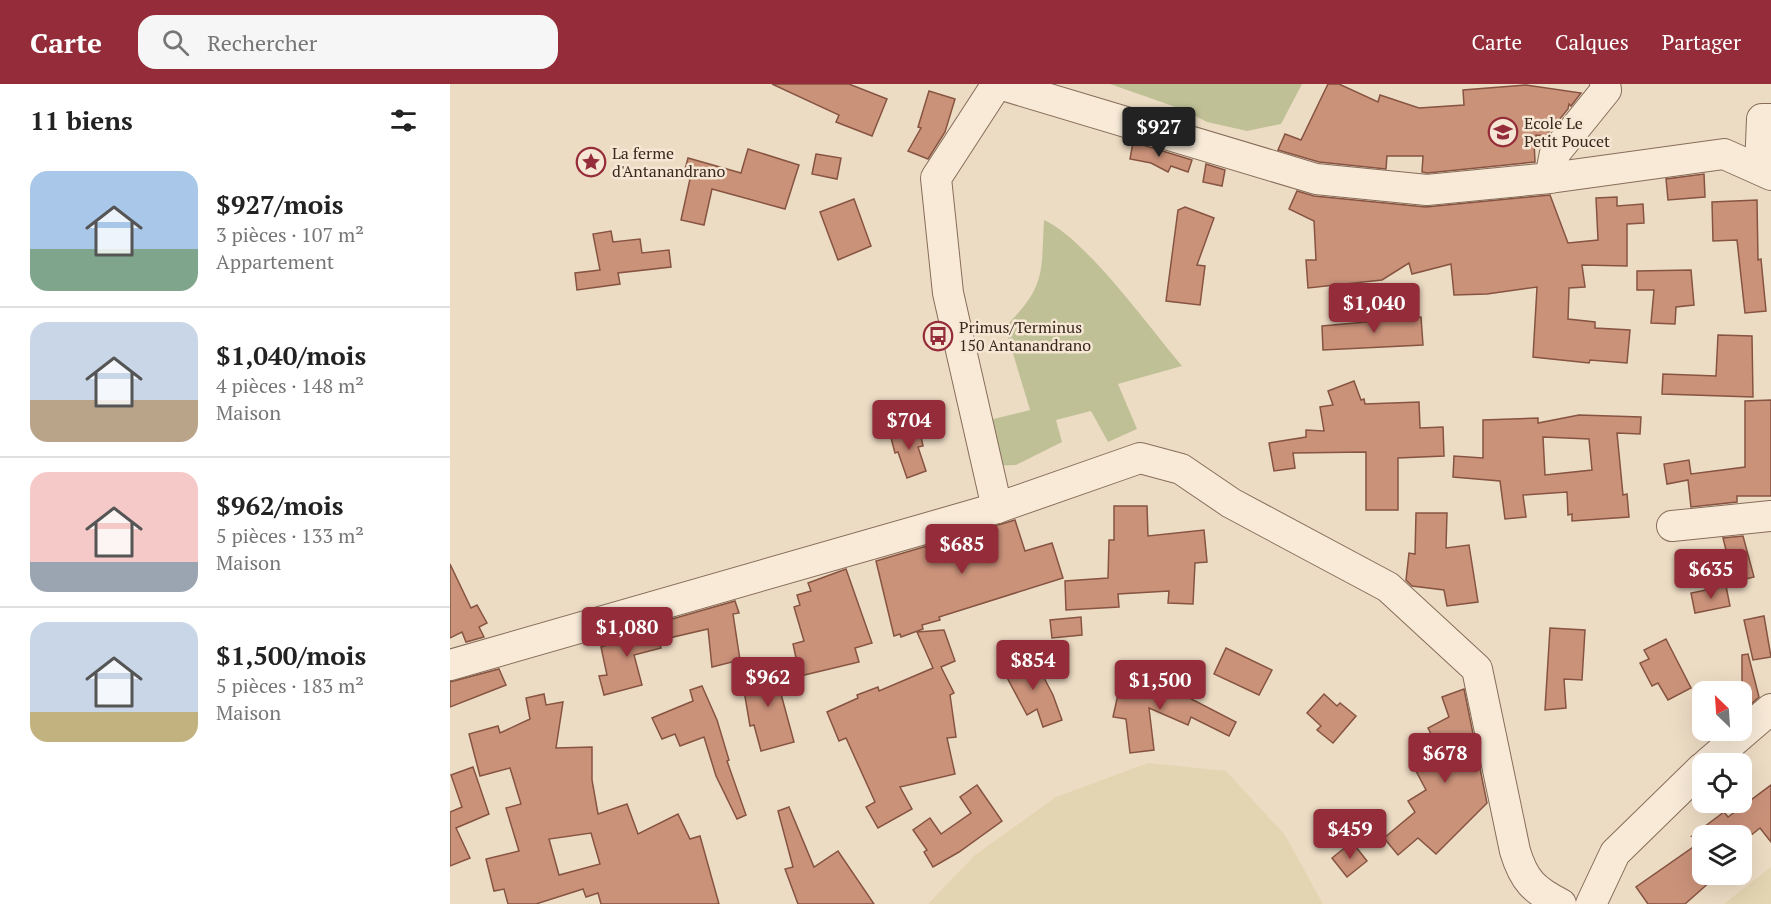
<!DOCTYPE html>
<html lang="fr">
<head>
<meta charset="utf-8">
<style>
  body { margin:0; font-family:"PT Serif",serif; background:#f6f6f6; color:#222; height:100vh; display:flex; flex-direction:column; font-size:22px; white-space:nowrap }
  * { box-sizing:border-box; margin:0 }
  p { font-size:20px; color:#767676 }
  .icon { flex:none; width:33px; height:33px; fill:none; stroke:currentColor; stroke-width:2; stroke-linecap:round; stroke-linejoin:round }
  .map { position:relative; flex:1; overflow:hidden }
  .drawer { display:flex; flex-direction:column; background:#fff; width:450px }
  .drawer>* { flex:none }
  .needle { width:39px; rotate:335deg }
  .buttons { position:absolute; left:1242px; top:597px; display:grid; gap:12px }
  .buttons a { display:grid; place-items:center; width:60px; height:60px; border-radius:12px; background:#fff; box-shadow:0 6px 24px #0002; font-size:30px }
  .price { position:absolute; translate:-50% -51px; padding:0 14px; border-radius:6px; background:#952c39; color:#fff; font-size:20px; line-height:39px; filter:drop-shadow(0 2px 3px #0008) }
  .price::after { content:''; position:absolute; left:50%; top:36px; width:18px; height:14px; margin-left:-9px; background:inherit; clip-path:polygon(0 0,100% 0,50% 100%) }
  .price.active { background:#222; color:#fff }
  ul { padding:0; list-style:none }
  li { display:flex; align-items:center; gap:18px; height:150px; padding:0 30px }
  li+li { border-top:2px solid #e0e0e0 }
  li span { display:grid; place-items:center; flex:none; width:168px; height:120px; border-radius:18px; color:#555 }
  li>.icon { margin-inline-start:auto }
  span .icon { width:72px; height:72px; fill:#fffc; stroke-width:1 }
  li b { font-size:26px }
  h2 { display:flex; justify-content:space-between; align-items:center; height:72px; padding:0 30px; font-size:26px }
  header { display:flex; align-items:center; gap:36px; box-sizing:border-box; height:84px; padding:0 30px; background:#952c39; color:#fff }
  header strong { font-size:28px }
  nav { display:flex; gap:33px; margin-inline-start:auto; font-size:21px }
  .search { width:420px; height:54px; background:#f6f6f6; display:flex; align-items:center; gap:15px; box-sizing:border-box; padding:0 21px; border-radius:18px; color:#767676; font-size:22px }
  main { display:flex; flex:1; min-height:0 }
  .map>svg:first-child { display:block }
  .farmland { fill:#e3d5b1 }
  .cemetery { fill:#c0c097 }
  .building { fill:#cb927a; stroke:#865441; stroke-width:1.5; fill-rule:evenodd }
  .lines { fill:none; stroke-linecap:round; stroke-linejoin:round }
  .minor-casing { stroke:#876d5a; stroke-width:32 }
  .minor { stroke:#f8ead7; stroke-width:30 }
  .labels { text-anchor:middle; stroke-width:5; stroke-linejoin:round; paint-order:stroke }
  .poi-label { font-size:16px; fill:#38281e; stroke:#f5e7d3; text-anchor:start }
</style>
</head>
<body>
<header>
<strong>Carte</strong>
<div class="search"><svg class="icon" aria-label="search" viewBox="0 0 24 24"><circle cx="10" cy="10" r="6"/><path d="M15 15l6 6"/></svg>Rechercher</div>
<nav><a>Carte</a><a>Calques</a><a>Partager</a></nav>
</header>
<main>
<section class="drawer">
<h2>11 biens<svg class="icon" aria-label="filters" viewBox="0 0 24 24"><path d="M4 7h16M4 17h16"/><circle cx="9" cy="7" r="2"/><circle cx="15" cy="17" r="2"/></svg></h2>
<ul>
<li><span style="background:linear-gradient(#a9c7e8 65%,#7fa58c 0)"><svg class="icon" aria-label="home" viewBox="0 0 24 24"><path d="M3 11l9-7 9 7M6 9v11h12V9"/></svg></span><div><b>$927/mois</b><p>3 pièces · 107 m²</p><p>Appartement</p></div></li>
<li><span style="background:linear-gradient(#c9d6e8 65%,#b9a48a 0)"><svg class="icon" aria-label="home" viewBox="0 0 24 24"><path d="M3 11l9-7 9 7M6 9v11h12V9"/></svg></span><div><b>$1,040/mois</b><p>4 pièces · 148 m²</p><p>Maison</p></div></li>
<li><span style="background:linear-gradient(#f6c9c9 75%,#9aa5b1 0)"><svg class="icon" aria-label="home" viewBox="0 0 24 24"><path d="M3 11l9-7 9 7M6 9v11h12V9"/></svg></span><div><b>$962/mois</b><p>5 pièces · 133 m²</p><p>Maison</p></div></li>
<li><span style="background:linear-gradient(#c9d6e8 75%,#c2b280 0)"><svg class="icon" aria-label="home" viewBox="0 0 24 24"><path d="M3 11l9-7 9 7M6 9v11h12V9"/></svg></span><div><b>$1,500/mois</b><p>5 pièces · 183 m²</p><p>Maison</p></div></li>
</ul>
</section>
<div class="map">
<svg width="1321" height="820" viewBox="0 0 1321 820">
  <rect width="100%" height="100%" fill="#eddcc4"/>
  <g class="farmland">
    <polygon points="698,679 776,687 835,751 873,820 478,820 525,771 606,713"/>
    <polygon points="1321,783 1321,820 1274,820"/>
  </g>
  <g class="cemetery">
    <polygon points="660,0 852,0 831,40 797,47 757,38 734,26"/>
    <path d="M594 136C635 154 700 244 732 282L668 300 687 345 658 358 641 327 606 336 612 358 566 381 537 382 527 339 580 326 555 243C596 202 591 190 594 136Z"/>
  </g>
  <g class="building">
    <polygon points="322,0 399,0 437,15 422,52 386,38 389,31"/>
    <polygon points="878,0 889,0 928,18 930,11 969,24 1014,21 1013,6 1076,1 1131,9 1121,22 1119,20 1118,25 1096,52 1086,51 1087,57 1084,57 1085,78 977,89 972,88 973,72 937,72 936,85 869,78 828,66 835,50 851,56"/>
    <polygon points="479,7 505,15 495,48 478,75 458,67 471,44 468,43"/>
    <polygon points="683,58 742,76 738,88 721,82 718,88 701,79 680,75"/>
    <polygon points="298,65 349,81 335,125 262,105 254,141 231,136 240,95 233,93 238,74 291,89"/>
    <polygon points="366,70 391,74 387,95 362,90"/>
    <polygon points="756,80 775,86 772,102 753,98"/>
    <polygon points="1254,90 1255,113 1218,116 1216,95"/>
    <polygon points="847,107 864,112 976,123 1100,111 1118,159 1148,156 1146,114 1167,113 1167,122 1193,120 1194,139 1177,140 1177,182 1132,181 1135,203 1119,204 1118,235 1145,238 1145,244 1180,246 1177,279 1140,276 1139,279 1083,273 1087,203 1037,210 1004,211 1001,180 962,190 959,179 932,196 858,204 856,176 866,176 864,137 839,125"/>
    <polygon points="404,115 421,162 388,176 370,128"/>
    <polygon points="1307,116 1308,176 1311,175 1316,227 1295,229 1287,156 1263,157 1262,118"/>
    <polygon points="735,123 764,134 747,181 755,182 750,221 716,217 728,126"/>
    <polygon points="161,147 163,158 190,155 192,169 219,166 221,183 168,189 170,200 127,206 125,189 150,186 143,150"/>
    <polygon points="1241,186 1244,221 1226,223 1225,240 1201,239 1204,206 1187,206 1187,187"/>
    <polygon points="971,233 973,261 873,266 872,242"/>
    <polygon points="1268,251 1302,252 1303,313 1212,310 1213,290 1266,292"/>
    <polygon points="904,297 911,316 914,315 915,320 969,318 970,344 993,343 994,372 948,374 948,426 916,426 916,368 843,369 845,384 824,387 819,359 856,353 856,346 874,347 870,323 883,321 878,307"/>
    <polygon points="1321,316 1321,412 1287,412 1287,418 1241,423 1238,396 1217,400 1214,380 1239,376 1241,390 1295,383 1295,317"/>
    <path d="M1129 331 1191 333 1190 350 1167 349 1173 411 1177 410 1179 433 1122 437V430L1118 431 1117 408 1073 411 1076 433 1055 435 1050 397 1003 393 1004 372 1033 374V336L1088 334V339ZM1093 353 1139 355 1142 386 1095 391Z"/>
    <polygon points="469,343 473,362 468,363 476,387 457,394 448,368 445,369 440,350"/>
    <polygon points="664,422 697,422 698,452 754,446 757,478 745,479 743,520 718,519 719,507 668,510 669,523 616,526 615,497 658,494 659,456 664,456"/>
    <polygon points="966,429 997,429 996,464 1019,461 1028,518 997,522 994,506 962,502 956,496 959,469 965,470"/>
    <polygon points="565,436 575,467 602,459 613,494 489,533 490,536 472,541 473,545 451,553 450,550 444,552 426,477"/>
    <polygon points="1293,452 1304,493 1284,498 1273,454"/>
    <polygon points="0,480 21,524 27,521 37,539 29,543 34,553 16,558 12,548 0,554"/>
    <polygon points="396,485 422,559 405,564 409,578 350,592 343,560 354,557 344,523 350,521 347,511 361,507 358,499"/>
    <polygon points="1276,502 1280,522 1245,529 1241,509"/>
    <polygon points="285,517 289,529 283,530 290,576 262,583 258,545 219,554 215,537"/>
    <polygon points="1314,532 1321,573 1303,576 1294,536"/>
    <polygon points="631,533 632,551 602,554 600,536"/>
    <polygon points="205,540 211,564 184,571 192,601 154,611 149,592 157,591 151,563 160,560 158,554"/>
    <polygon points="1100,544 1135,546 1132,596 1114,595 1116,624 1095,626"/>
    <polygon points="494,546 505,577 491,583 504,609 500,611 506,653 497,654 505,690 450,703 462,725 428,744 416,723 425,718 396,654 389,657 377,628 408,614 407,611 428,603 429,607 483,584 467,548"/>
    <polygon points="1216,555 1241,604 1218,616 1208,599 1202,602 1190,579 1199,575 1194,566"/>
    <polygon points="776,564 822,586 809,611 764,590"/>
    <polygon points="1298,570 1309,613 1292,628 1292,571"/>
    <polygon points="582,571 603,611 612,636 593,643 587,625 577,631 553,586"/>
    <polygon points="333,581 337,609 331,610 344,658 311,667 304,641 300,642 292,595"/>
    <polygon points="49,585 56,601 0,623 0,598"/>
    <polygon points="693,590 786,638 779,652 741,633 738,641 699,624 704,666 680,669 676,635 663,633 671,597 689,601"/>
    <polygon points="252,602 267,636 279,676 277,677 296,731 287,735 266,692 254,653 230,662 225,650 212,655 202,634 243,617 240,606"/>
    <polygon points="1014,605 1037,719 986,770 968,754 948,771 934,754 965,728 958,717 976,706 966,687 993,673 978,644 999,633 992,613"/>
    <path d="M94 610 96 621 113 618 106 664 142 663V696L148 730 177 720 188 750 228 730 240 755 250 752 269 820H151L148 809 136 813 133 805 86 820H58L54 805 44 807 36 775 69 767 56 724 71 720 60 684 30 692 19 650 48 642 50 649 80 635 76 614ZM141 749 150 780 109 791 99 755Z"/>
    <polygon points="874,610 887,622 890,619 906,632 883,659 867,646 871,642 857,629"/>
    <polygon points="23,683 39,730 6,744 20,774 0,782 0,728 12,723 1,691"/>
    <polygon points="527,701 552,737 509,768 483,783 474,768 477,766 463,746 480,734 491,750 521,729 510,713"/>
    <polygon points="1321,701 1321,758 1310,744 1300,752 1242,752 1274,728 1278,733"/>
    <polygon points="339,723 364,783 388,767 424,820 348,820 335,785 343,783 328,727"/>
    <polygon points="1252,757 1252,790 1256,790 1261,797 1235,820 1198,820 1186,803"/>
    <polygon points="902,758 917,777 897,793 882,774"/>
  </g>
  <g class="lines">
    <g class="minor-casing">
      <g id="minor">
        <polyline points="549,0 866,95 977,106 1100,94 1274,70 1321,91"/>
        <polyline points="1310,84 1312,35 1321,35"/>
        <polyline points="1100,94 1105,69 1156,6 1155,0"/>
        <polyline points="547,424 498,209 486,94 547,0"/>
        <polyline points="1222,442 1321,432"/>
        <path d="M0 581 547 424 690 374 731 385 781 419 938 503 1027 585 1065 767C1074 797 1084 806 1111 820"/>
        <polyline points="1257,680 1321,625"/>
        <polyline points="1141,820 1165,769 1252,684"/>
      </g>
    </g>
    <use href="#minor" class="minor"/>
  </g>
  <defs>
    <g id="school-ring" transform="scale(1.5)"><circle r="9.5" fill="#f5e7d3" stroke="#952c39" stroke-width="1.5"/><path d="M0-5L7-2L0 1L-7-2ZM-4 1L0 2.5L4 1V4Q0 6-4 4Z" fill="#952c39"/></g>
    <g id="sight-ring" transform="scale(1.5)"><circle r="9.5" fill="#f5e7d3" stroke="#952c39" stroke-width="1.5"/><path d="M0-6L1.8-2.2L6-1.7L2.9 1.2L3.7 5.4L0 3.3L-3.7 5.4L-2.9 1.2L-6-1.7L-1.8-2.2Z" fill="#952c39"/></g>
    <g id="bus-ring" transform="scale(1.5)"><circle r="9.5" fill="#f5e7d3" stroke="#952c39" stroke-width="1.5"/><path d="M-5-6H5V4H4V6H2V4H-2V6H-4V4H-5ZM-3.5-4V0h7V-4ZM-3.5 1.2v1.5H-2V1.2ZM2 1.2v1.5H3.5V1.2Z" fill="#952c39"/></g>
  </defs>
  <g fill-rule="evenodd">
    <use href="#school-ring" x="1053" y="48"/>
    <use href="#sight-ring" x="141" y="78"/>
    <use href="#bus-ring" x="488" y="252"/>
  </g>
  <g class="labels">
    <g class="poi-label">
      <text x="1074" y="45">Ecole Le<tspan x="1074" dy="18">Petit Poucet</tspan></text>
      <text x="162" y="75">La ferme<tspan x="162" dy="18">d'Antanandrano</tspan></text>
      <text x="509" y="249">Primus/Terminus<tspan x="509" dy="18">150 Antanandrano</tspan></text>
    </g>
  </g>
</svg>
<div class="buttons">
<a><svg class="needle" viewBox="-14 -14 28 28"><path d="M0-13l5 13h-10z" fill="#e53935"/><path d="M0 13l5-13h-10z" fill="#767676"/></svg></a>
<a><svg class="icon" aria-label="locate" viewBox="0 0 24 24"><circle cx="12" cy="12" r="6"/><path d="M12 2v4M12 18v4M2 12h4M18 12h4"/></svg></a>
<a><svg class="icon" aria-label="layers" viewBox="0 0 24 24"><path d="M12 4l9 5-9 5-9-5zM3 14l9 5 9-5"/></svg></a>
</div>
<b class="price active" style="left:709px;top:74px">$927</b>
<b class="price" style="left:924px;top:250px">$1,040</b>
<b class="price" style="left:459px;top:367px">$704</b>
<b class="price" style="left:512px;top:491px">$685</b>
<b class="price" style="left:1261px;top:516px">$635</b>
<b class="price" style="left:177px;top:574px">$1,080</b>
<b class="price" style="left:583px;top:607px">$854</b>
<b class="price" style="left:318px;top:624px">$962</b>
<b class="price" style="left:710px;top:627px">$1,500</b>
<b class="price" style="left:995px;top:700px">$678</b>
<b class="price" style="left:900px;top:776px">$459</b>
</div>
</main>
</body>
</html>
